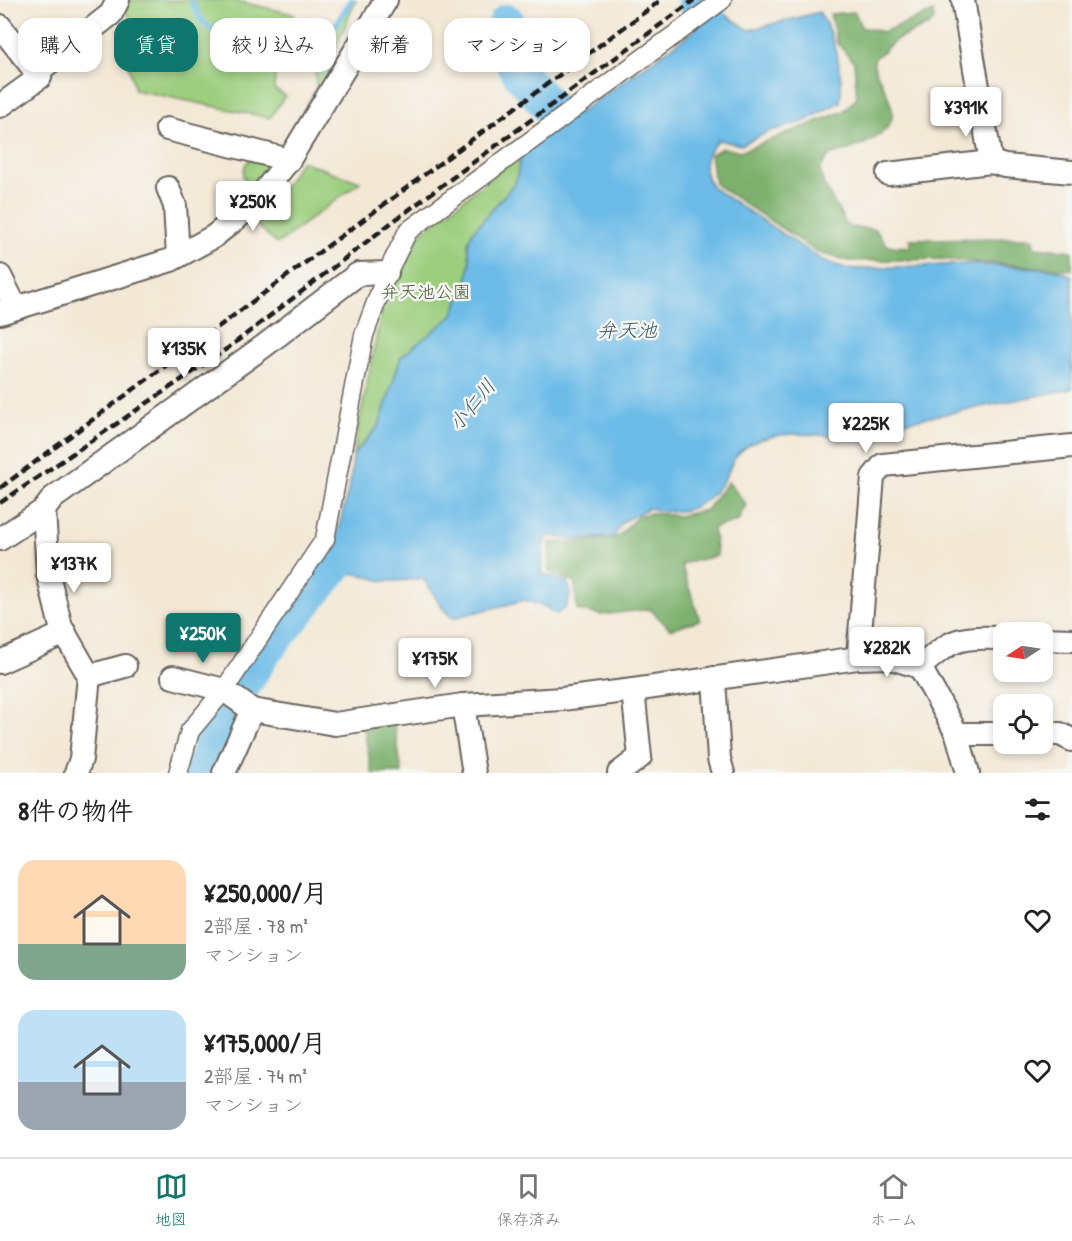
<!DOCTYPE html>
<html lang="ja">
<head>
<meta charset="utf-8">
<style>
  body { margin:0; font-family:"Patrick Hand","Klee One",sans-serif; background:#f2f2f2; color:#222; height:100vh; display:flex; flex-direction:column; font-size:22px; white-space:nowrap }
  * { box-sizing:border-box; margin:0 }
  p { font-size:20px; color:#767676 }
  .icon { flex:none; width:33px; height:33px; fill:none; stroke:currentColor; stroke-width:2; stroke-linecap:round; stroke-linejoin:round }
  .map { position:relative; height:773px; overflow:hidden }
  .sheet { display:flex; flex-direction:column; background:#fff; flex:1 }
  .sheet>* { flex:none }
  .hud { position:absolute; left:18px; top:18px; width:600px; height:54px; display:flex; gap:12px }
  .needle { width:39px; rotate:258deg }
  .tools { position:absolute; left:993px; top:622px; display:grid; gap:12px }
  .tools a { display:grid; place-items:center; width:60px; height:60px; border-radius:12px; background:#fff; box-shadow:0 3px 9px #0003; font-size:30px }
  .price { position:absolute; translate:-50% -51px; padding:0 14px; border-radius:6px; background:#fff; color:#222; font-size:20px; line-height:39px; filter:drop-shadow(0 2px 3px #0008) }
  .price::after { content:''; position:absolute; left:50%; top:36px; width:18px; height:14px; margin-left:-9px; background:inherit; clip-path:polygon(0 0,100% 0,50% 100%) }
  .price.current { background:#0f766e; color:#fff }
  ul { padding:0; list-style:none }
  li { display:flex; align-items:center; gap:18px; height:150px; padding:0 18px }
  li span { display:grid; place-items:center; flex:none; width:168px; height:120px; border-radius:18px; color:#555 }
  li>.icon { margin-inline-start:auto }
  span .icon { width:72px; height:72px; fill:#fffc; stroke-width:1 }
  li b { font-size:26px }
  h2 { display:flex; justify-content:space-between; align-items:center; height:72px; padding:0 18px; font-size:26px }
  .pill { padding:0 21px; border-radius:18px; background:#fff; box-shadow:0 3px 9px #0003; font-size:21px; line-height:54px }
  .pill.current { background:#0f766e; color:#fff }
  .tab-bar { display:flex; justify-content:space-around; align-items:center; height:84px; border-top:2px solid #e0e0e0; background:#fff; font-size:16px; color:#767676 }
  .tab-bar a { display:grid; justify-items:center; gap:3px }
  .tab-bar .current { color:#0f766e }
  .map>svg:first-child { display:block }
  .green { fill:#9cce7e; stroke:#5c754d; stroke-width:1.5 }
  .forest { fill:#7db16d; stroke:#4c6644; stroke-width:1.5 }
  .water { fill:#6dbce8; stroke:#446c82; stroke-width:1.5 }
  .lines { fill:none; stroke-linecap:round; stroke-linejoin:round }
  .stream { stroke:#6dbce8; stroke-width:6 }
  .river { stroke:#6dbce8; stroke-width:36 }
  .pedestrian-casing { stroke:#67635d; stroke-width:21 }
  .minor-casing { stroke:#67635d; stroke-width:26 }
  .pedestrian { stroke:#fff; stroke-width:18 }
  .minor { stroke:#fff; stroke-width:22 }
  .rail { stroke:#1c1c1c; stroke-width:4.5; stroke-dasharray:9 4.5; stroke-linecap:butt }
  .labels { text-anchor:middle; stroke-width:5; stroke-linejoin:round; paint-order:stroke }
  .park-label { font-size:18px; fill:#495a3e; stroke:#f6f6f2 }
  .water-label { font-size:20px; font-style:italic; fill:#3c5c6e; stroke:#f6f6f2 }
</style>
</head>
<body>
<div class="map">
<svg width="1072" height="773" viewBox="0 0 1072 773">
  <rect width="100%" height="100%" fill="#f6f6f2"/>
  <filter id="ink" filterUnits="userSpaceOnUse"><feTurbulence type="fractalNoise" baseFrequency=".0167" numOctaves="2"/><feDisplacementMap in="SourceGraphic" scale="12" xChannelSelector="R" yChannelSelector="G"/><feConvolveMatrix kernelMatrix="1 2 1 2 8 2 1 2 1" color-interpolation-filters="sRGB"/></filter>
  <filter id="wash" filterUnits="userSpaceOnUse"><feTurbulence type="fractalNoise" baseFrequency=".008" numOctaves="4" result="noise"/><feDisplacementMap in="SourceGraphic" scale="24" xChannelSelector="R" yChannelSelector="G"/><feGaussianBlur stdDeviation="1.35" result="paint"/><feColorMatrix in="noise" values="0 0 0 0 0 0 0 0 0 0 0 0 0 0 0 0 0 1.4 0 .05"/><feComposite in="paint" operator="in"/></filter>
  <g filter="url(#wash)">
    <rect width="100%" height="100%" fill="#f3e8d5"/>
    <g class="green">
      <polygon points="128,0 232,0 294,14 286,63 276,62 274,89 285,96 270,118 135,90 119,29 132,31 126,8"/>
      <polygon points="352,0 356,0 330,62 336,68 295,134 292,131 316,89 315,61"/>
      <polygon points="521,154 516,182 472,233 468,243 470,262 467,284 452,316 401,357 379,426 353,455 383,303 414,239"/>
      <polygon points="253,155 268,159 271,168 253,191 243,184 246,178 243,177 245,165"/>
      <polygon points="301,161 360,182 277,244 253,221 282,189"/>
    </g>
    <g class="forest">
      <path d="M855 12 861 27 883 32 933 12 934 20 929 25 896 40 874 59V66C879 79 890 96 892 110 897 138 846 151 828 156L820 169 823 183 848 227 875 229 888 246 910 247V239L1032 238 1035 247 1072 251V270L939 259 849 261 819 253 715 184 710 155 722 148 742 151 844 111 857 97 854 62 837 43 830 14Z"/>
      <polygon points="728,482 746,504 738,521 713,528 717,556 681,564 700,620 670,629 650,609 601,615 577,610 575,583 549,571 550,542 572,543 618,537 638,516 651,513 679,516 706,510"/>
      <polygon points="394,723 402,773 372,773 364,728"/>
    </g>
    <path class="water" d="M721 12 749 30 819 12C835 36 844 73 840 102L803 122 770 131 741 145 718 140C704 155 700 169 712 187L825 262 849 269 968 264 1055 269 1072 276V389L833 436C802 433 761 429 737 455 732 460 730 470 726 476 709 506 683 518 649 508L622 522 614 537 573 540 550 536 544 542 541 573 567 582 571 592 566 607 556 614 544 606 525 600 453 618C438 608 435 592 423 579 410 579 391 583 379 580 366 576 346 569 333 576L322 568 334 547 351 479 353 455 379 426 401 357 452 316 467 284 470 262 468 243 472 233 516 182 521 154Z"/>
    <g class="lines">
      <g class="stream">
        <polyline points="192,3 204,24 215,31 277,46"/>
        <polyline points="316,58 351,0"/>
      </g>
      <g class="river">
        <polyline points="696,0 709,21"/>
        <path d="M507 22C502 77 540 85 563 126 568 136 571 147 574 157"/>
        <polyline points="202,773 218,725 262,654 360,535"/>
      </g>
    </g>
  </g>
  <g filter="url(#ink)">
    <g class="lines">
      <g class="pedestrian-casing">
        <polyline id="pedestrian" points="178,773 190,731 224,690 325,539 364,335 387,273 408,231 722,0"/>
      </g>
      <g class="minor-casing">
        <g id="minor">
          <polyline points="963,0 991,162 1005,166 1072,172"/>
          <polyline points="0,26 40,77"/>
          <polyline points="0,106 40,77 41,69 111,14 118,0"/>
          <polyline points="167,129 289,160"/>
          <polyline points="888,174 991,162"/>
          <polyline points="168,188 175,206 178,256"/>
          <polyline points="0,276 16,308"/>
          <polyline points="0,313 171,260 213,237 253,205 289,160 386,0"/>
          <polyline points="44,510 48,574 61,627 89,676 125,666"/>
          <polyline points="0,539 44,510 53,498 264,346 358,274 387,273"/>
          <polyline points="1042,639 1072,640"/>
          <polyline points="858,658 873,477 883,465 1072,446"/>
          <polyline points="0,662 65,633"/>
          <path d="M920 667C954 637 959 637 1004 638"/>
          <polyline points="173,677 224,690 252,710"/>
          <polyline points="714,678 719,759 723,773"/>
          <polyline points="463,705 474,773"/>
          <polyline points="957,734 1004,734"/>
          <polyline points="1042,734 1060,734 1072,740"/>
          <polyline points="76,773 81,759 89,676"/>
          <polyline points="224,773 252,710 335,724 463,705 562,699 633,690 858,658 888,657 920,667 957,734 968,773"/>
          <polyline points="619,773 640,757 633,690"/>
        </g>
      </g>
      <use href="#pedestrian" class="pedestrian"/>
      <use href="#minor" class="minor"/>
      <g class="rail">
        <polyline points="0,488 661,0"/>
        <polyline points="0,503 228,348 395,220 694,0"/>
      </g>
    </g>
  </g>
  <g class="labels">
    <g class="park-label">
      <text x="426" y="298">弁天池公園</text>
    </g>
    <g class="water-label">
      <text x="627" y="337">弁天池</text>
      <text transform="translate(472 405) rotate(-50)" y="7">小仁川</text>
    </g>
  </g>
</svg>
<div class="tools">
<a><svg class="needle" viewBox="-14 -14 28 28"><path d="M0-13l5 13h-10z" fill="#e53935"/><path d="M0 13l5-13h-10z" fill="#767676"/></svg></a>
<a><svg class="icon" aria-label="locate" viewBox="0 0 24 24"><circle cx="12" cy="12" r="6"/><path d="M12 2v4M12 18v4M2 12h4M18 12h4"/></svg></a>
</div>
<b class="price" style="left:966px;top:138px">¥391K</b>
<b class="price" style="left:253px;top:232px">¥250K</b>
<b class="price" style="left:184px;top:379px">¥135K</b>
<b class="price" style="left:866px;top:454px">¥225K</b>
<b class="price" style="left:74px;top:594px">¥137K</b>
<b class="price current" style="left:203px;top:664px">¥250K</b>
<b class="price" style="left:887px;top:678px">¥282K</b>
<b class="price" style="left:435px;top:689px">¥175K</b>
<div class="hud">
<a class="pill">購入</a>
<a class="pill current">賃貸</a>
<a class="pill">絞り込み</a>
<a class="pill">新着</a>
<a class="pill">マンション</a>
</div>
</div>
<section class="sheet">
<h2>8件の物件<svg class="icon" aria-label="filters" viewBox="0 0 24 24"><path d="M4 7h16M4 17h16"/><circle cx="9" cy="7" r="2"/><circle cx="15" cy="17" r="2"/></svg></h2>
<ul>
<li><span style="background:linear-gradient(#ffd9b3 70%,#7fa58c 0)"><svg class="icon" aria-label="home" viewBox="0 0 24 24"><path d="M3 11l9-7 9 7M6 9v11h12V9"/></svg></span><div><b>¥250,000/月</b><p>2部屋 · 78 m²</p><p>マンション</p></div><svg class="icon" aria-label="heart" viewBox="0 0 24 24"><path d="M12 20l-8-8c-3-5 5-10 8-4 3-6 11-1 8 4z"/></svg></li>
<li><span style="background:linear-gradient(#bfe0f5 60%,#9aa5b1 0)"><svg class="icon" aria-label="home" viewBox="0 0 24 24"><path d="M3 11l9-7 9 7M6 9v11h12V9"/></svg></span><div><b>¥175,000/月</b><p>2部屋 · 74 m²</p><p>マンション</p></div><svg class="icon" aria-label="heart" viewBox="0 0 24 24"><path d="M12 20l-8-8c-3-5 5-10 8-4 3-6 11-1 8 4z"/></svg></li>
</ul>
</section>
<nav class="tab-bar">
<a class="current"><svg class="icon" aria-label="map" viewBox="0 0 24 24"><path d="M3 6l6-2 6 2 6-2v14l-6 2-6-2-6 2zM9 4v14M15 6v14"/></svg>地図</a>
<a><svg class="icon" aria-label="saved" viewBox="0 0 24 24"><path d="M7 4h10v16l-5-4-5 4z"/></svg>保存済み</a>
<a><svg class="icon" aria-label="home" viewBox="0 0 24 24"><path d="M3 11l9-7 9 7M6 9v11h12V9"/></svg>ホーム</a>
</nav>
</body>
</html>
